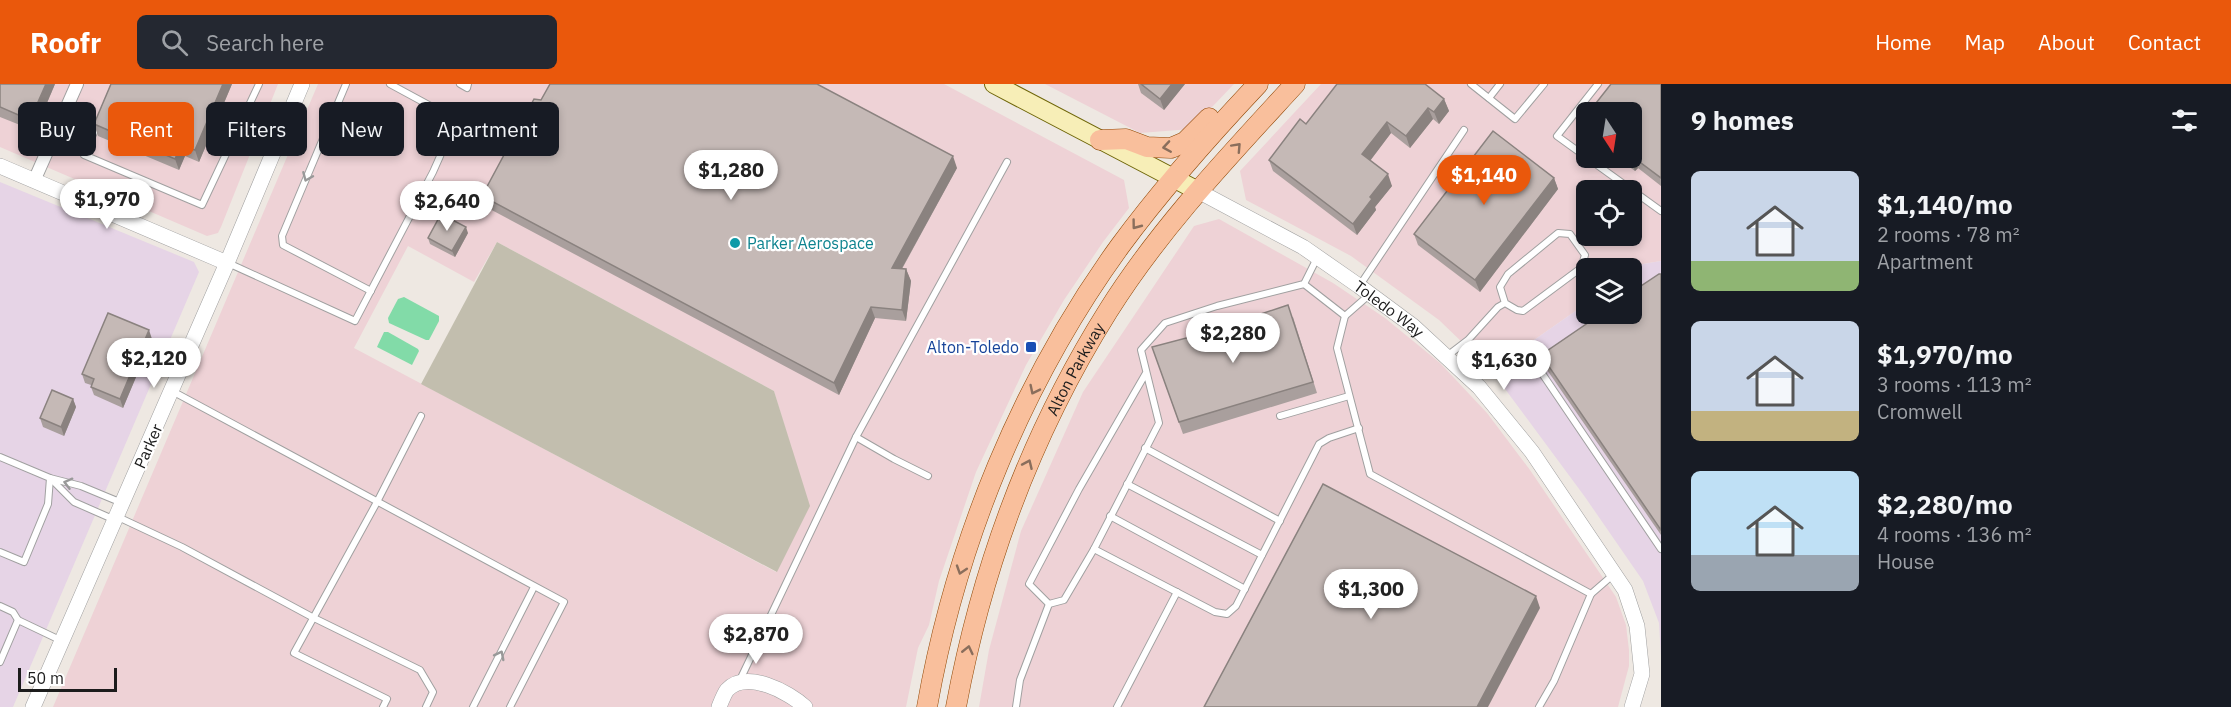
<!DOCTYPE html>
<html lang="en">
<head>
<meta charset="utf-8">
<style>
  body { margin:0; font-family:"IBM Plex Sans",sans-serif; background:#242831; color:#f1f3f6; height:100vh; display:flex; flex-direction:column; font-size:22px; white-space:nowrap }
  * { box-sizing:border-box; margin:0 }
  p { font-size:20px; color:#9ea1a6 }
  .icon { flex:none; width:33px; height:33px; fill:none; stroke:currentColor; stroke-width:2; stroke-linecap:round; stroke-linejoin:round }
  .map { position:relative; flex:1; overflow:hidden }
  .panel { display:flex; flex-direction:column; background:#171b24; width:570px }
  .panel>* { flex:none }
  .guide { position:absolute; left:18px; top:18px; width:570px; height:54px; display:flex; gap:12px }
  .needle { width:39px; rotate:168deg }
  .fabs { position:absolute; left:1576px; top:18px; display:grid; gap:12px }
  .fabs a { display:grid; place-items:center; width:66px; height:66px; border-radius:9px; background:#171b24; box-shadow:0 3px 9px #0003; font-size:30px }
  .scale { position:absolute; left:18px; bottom:15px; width:99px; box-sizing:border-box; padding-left:6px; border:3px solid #1c1c1c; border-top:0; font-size:16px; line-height:21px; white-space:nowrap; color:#1c1c1c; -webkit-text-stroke:4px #fff; paint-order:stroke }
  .price { position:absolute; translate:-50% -51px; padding:0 14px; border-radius:21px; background:#fff; color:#222; font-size:20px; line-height:39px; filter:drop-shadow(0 2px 3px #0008) }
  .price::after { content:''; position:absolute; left:50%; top:36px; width:18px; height:14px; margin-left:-9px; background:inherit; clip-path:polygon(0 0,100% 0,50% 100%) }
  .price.selected { background:#ea580c; color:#fff }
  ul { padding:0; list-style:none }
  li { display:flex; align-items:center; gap:18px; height:150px; padding:0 30px }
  li span { display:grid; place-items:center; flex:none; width:168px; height:120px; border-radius:9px; color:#555 }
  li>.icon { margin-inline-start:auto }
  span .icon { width:72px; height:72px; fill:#fffc; stroke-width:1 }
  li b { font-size:26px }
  h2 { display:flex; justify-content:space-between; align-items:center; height:72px; padding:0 30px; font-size:26px }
  .pill { padding:0 21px; border-radius:9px; background:#171b24; box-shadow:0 3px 9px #0003; font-size:21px; line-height:54px }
  .pill.selected { background:#ea580c; color:#fff }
  header { display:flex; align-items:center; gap:36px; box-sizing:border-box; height:84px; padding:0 30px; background:#ea580c; color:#fff }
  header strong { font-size:28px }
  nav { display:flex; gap:33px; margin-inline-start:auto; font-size:21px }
  .search { width:420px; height:54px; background:#242831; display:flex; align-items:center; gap:15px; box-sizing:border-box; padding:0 21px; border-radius:9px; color:#9ea1a6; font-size:22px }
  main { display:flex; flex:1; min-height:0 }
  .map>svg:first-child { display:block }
  .commercial { fill:#eed2d6; fill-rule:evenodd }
  .industrial { fill:#e6d4e6 }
  .construction { fill:#c2beae }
  .pitch { fill:#82dba8 }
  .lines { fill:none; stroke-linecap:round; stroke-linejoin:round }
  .service-casing { stroke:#a0a0a0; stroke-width:8 }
  .minor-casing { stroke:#a0a0a0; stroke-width:14 }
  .tertiary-casing { stroke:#a0a0a0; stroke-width:16 }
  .secondary-casing { stroke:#6f6608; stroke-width:20 }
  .primary-casing { stroke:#904705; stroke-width:21 }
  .service { stroke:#fff; stroke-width:6 }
  .minor { stroke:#fff; stroke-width:12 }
  .tertiary { stroke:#fff; stroke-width:15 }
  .secondary { stroke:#f7eeb7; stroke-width:18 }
  .primary { stroke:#f9bf9c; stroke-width:20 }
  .wall { fill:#a99f9d }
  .shaded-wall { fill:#8a827f }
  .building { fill:#c5b9b6; stroke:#8a827f; stroke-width:1.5 }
  .oneway { stroke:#8a6e5c }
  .oneway2 { stroke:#999 }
  .culture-dot { fill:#0f9aa8; stroke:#fff; stroke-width:2 }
  .transit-dot { fill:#1a4fb4; stroke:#fff; stroke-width:2 }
  .labels { text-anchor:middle; stroke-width:4.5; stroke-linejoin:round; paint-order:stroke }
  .culture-label { font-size:16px; fill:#0d838f; stroke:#fff; text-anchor:start }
  .street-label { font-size:16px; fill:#1c1c1c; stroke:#fff }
  .transit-label { font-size:16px; fill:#164399; stroke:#fff; text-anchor:end }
</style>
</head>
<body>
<header>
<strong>Roofr</strong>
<div class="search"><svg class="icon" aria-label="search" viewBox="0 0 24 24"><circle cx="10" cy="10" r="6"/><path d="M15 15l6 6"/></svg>Search here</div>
<nav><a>Home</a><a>Map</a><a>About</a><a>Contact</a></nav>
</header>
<main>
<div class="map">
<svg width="1661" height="623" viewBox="0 0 1661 623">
  <rect width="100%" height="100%" fill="#eee8e2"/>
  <g class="commercial">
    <polygon points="0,0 278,0 221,143 218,149 207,152 0,63"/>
    <path d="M318 0H944L1124 96 1129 124 1103 158 1064 216 1026 281 976 388 939 497 929 541 918 564 906 623H53ZM497 158 774 307 789 357 776 488 354 264 408 162 474 198Z"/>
    <polygon points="1045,0 1234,0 1191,45 1140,49"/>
    <path d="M1321 0H1661V177L1643 180 1632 188V184H1587V219L1491 286 1439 236 1351 172 1246 116 1240 87ZM1587 28H1632V74H1587ZM1587 106H1632V152H1587Z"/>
    <polygon points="1219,135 1333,199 1385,234 1440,279 1487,329 1530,386 1616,513 1626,541 1629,566 1629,582 1618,623 979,623 989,566 1021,447 1083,308 1194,142"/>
  </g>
  <g class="industrial">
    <polygon points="0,98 194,178 199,188 13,623 0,623"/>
    <polygon points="1661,177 1661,573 1659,539 1643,497 1585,413 1491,286 1587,219 1587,230 1632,230 1632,188 1643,180"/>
  </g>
  <polygon class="construction" points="497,158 774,307 810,422 777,488 421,300"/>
  <g class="pitch">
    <polygon points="404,213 439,232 439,237 429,256 426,256 389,239 388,234 398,215"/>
    <polygon points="384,248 388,248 418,265 419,267 412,281 377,263"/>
  </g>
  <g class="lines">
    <g class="service-casing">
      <g id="service">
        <polyline points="346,0 282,152 283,161 371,207"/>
        <polyline points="460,0 467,4 468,0"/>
        <polyline points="1471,0 1515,35 1544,0"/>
        <polyline points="1598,0 1557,52 1661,127"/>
        <polyline points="1489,14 1500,0"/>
        <polyline points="98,39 84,71 202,121 259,0"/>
        <polyline points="228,179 355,237 433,88 441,70 449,32 390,0"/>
        <polyline points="1304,200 1345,232 1369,211"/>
        <polyline points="1360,201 1464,46"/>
        <polyline points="1345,232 1337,264 1370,390 1591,510 1614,490"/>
        <polyline points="1447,272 1468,256 1498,223 1505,219 1500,203 1508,190 1558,149 1570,150 1585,171 1581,184 1523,227 1517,226 1505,219"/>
        <polyline points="1550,273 1537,282 1661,465"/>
        <polyline points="1146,289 1079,405 1029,500 1049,520 1064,516 1094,465 1159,339 1141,266 1165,239 1217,222 1304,200 1317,174"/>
        <polyline points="172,307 564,518 510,623"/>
        <polyline points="1280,332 1349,312"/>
        <polyline points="856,353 894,375 928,392"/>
        <polyline points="1145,364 1280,437"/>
        <polyline points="0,373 50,394 48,420 24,478 0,468"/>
        <polyline points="1127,400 1262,471"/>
        <polyline points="1110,432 1245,505"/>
        <polyline points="118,433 182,463 312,533 420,586 433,608 426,623"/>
        <polyline points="115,436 74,418 50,394 81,402 122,419"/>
        <polyline points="1094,465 1215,528 1227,530 1236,522 1319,360 1329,354 1359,344"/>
        <polyline points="0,522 13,528 18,536"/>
        <polyline points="0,578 18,536 62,557"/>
        <polyline points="739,598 856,353 1007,78"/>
        <polyline points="383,623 387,615 294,569 377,418 421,332"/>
        <polyline points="473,623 534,503"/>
        <polyline points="1016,623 1020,596 1049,520"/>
        <polyline points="1117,623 1177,508"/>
        <polyline points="1539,623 1554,597 1591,510"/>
      </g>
    </g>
    <g class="minor-casing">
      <polyline id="minor" points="34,97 77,0"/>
    </g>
    <g class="tertiary-casing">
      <g id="tertiary">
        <polyline points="0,82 227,179"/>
        <path id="s1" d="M1198 107 1303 163 1359 202 1413 242 1479 303 1532 368 1625 506 1637 542 1642 590 1632 623"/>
        <polyline points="33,623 227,179 302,0"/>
        <path d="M719 623C721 618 724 610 727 606 746 585 789 608 805 623"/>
      </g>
    </g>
    <g class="secondary-casing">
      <polyline id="secondary" points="994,0 1198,107"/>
    </g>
    <g class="primary-casing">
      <g id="primary">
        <polyline points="1100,56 1126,55 1147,63 1171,64 1185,58 1209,34"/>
        <path d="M927 623C956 459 1022 297 1120 162 1162 105 1209 52 1258 0"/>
        <path id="s2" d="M956 623C982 483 1032 348 1108 227 1160 144 1229 72 1295 0"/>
      </g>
    </g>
    <use href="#service" class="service"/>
    <use href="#minor" class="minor"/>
    <use href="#tertiary" class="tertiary"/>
    <use href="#secondary" class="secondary"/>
    <use href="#primary" class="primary"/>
  </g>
  <g class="wall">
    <polygon points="0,0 55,0 35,47 0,33"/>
    <polygon points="111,0 232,0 199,78 185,72 179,86 98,52 94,40"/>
    <polygon points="1138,0 1185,0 1164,26 1141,9"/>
    <polygon points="1661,0 1661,102 1638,84 1635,87 1617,74 1632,74"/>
    <polygon points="1444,15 1449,27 1439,40 1433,35 1410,64 1391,49 1370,77 1392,102 1375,123 1376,126 1357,151 1273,87 1269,76 1306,40"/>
    <polygon points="1587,32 1587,50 1582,38"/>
    <polygon points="957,84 902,185 906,185 911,197 906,237 875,234 839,311 486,123 482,112"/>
    <polygon points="1554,94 1558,105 1480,208 1418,161 1414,150"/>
    <polygon points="468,149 455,173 430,160 428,154"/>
    <polygon points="1661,190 1661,451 1545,283 1541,271"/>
    <polygon points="1293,233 1317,309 1183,350 1152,263 1194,252 1222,243"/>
    <polygon points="152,255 123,324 94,311 91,303 91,301 85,299 82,290"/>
    <polygon points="73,315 76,323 64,352 43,343 40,334"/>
  </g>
  <g class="shaded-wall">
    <polygon points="46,0 55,0 35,47 30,36"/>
    <polygon points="223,0 232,0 199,78 195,66"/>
    <polygon points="1172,0 1185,0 1164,26 1160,15"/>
    <polygon points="1444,15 1449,27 1439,40 1434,28"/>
    <polygon points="1428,24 1433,35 1410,64 1406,52"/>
    <polygon points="1387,38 1391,49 1366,82 1362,70"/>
    <polygon points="181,61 185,72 179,86 175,75"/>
    <polygon points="953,72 957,84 896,195 892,184"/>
    <polygon points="1633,73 1638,84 1635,87 1631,76"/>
    <polygon points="1388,90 1392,102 1375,123 1376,126 1357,151 1353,140 1370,113"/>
    <polygon points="1554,94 1558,105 1480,208 1475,196"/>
    <polygon points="466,143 468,149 455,173 452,167"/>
    <polygon points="906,185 911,197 906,237 902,226"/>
    <polygon points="871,223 875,234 839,311 834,299"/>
    <polygon points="149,246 152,255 123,324 120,315"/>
    <polygon points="73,315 76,323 64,352 61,343"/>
    <polygon points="1536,512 1540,524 1488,623 1477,623"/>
  </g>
  <g class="building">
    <polygon points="0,0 46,0 30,36 0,23"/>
    <polygon points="111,0 223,0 195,66 181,61 175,75 94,40"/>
    <polygon points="550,0 817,0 953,72 892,184 906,185 902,226 871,223 834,299 482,112 534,15 541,16"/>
    <polygon points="1141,0 1172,0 1160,15"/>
    <polygon points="1337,0 1425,0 1444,15 1434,28 1428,24 1406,52 1387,38 1362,70 1388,90 1370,113 1372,115 1353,140 1269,76 1300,35 1306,40"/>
    <polygon points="1611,0 1661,0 1661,94 1633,73 1631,76 1628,74 1632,74 1632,28 1589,28"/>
    <polygon points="1587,32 1587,42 1582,38"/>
    <polygon points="1493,47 1554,94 1475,196 1414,150"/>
    <polygon points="441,130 466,143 452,167 428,154"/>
    <polygon points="1659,190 1661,190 1661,446 1541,271 1601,230 1632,230 1632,208"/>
    <polygon points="1288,221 1313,298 1179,338 1152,263 1194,252 1193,247 1220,239 1222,243"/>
    <polygon points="108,229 149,246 120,315 91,303 94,295 82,290"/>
    <polygon points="52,306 73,315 61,343 40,334"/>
    <polygon points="1323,400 1536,512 1477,623 1204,623"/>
  </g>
  <defs><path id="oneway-chevron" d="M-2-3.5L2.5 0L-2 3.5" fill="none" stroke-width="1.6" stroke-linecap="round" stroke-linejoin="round" transform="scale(1.5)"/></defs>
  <g class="oneway">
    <use href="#oneway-chevron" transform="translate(1167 63) rotate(171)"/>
    <use href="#oneway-chevron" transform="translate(1237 63) rotate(-47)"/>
    <use href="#oneway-chevron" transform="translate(1136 141) rotate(127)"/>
    <use href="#oneway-chevron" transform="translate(1034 306) rotate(116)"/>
    <use href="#oneway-chevron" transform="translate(1028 380) rotate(-66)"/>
    <use href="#oneway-chevron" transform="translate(961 486) rotate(108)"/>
    <use href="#oneway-chevron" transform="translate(968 566) rotate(-77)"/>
  </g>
  <g class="oneway2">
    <use href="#oneway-chevron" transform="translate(307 93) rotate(113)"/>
    <use href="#oneway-chevron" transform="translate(68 399) rotate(-165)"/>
    <use href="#oneway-chevron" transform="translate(500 571) rotate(-63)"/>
  </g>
  <circle class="culture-dot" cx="735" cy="159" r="6"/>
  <rect class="transit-dot" x="1025" y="257" width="12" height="12" rx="3"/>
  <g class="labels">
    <g class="culture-label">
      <text x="747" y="165">Parker Aerospace</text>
    </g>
    <g class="street-label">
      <text dy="6" stroke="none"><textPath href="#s1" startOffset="225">Toledo Way</textPath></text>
      <text dy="6" stroke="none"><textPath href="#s2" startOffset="360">Alton Parkway</textPath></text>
      <text transform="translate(148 362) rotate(-66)" y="6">Parker</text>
    </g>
    <g class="transit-label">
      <text x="1019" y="269">Alton-Toledo</text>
    </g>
  </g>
</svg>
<div class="fabs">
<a><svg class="needle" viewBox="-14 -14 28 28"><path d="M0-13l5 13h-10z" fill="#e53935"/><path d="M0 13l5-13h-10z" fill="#9ea1a6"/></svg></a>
<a><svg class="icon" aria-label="locate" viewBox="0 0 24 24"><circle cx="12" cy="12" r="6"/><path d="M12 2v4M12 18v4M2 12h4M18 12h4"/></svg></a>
<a><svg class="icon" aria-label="layers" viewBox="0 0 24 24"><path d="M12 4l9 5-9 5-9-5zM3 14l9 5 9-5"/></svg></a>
</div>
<div class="scale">50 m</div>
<b class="price" style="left:731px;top:117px">$1,280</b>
<b class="price selected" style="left:1484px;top:122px">$1,140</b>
<b class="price" style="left:107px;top:146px">$1,970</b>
<b class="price" style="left:447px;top:148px">$2,640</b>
<b class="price" style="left:1233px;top:280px">$2,280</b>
<b class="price" style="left:154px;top:305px">$2,120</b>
<b class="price" style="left:1504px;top:307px">$1,630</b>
<b class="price" style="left:1371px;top:536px">$1,300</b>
<b class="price" style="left:756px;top:581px">$2,870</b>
<div class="guide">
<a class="pill">Buy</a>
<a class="pill selected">Rent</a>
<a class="pill">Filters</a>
<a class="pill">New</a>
<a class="pill">Apartment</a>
</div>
</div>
<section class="panel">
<h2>9 homes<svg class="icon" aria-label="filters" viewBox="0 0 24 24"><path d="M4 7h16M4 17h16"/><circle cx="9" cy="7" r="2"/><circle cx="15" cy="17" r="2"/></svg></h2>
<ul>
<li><span style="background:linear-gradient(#c9d6e8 75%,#8fb573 0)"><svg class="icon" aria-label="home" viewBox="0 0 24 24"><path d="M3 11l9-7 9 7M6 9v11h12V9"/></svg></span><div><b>$1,140/mo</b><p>2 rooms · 78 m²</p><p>Apartment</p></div></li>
<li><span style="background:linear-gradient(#c9d6e8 75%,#c2b280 0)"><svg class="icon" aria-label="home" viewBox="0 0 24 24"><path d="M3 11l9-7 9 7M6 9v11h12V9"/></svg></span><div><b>$1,970/mo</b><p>3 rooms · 113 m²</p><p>Cromwell</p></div></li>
<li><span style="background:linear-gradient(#bfe0f5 70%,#9aa5b1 0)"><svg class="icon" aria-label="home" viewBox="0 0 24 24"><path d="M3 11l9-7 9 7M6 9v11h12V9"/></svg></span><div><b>$2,280/mo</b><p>4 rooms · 136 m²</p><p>House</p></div></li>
</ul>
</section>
</main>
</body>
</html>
